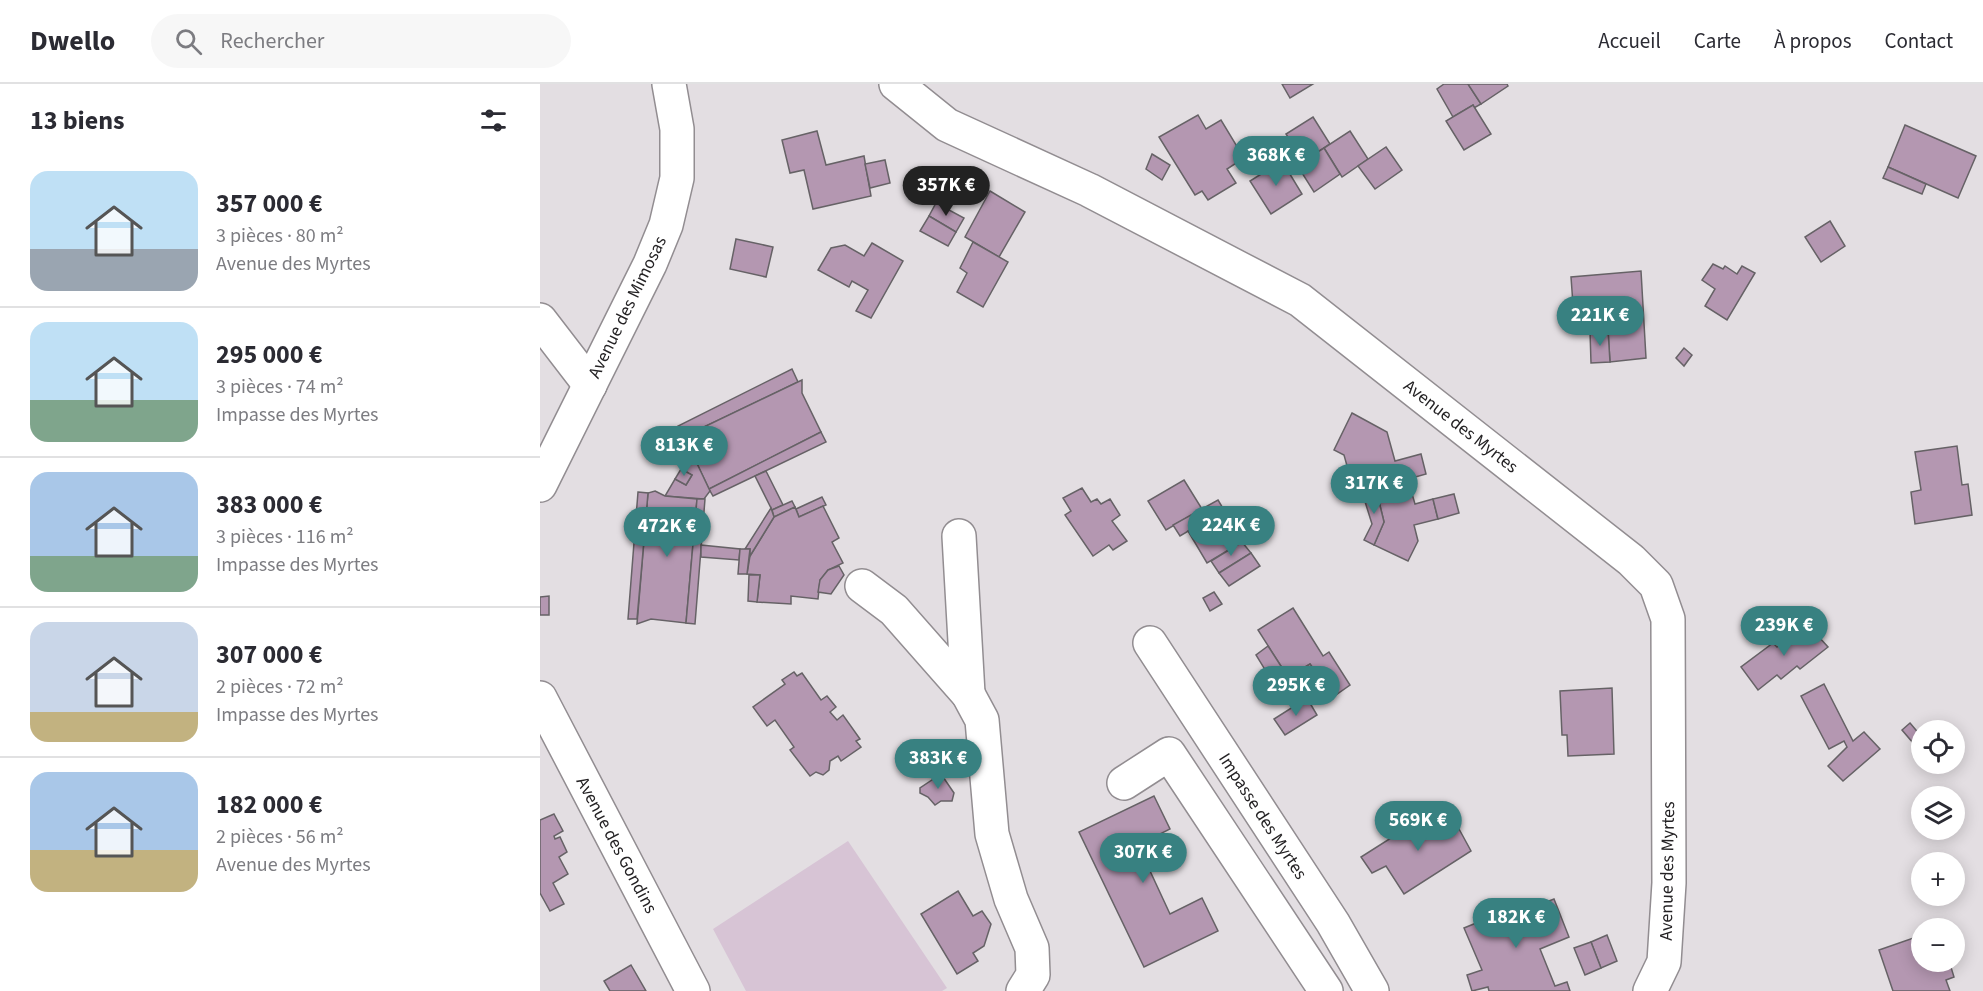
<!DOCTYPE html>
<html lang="fr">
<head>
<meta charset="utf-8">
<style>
  body { margin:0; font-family:"Source Sans 3",sans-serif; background:#f7f7f7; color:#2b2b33; height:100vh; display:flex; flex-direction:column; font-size:22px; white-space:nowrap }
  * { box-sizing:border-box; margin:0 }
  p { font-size:20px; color:#7c7c81 }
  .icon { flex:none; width:33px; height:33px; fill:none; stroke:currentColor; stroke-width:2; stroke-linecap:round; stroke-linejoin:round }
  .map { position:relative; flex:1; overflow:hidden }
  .panel { display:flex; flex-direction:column; background:#fff; width:540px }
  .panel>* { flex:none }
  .tools { position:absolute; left:1371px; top:636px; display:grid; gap:12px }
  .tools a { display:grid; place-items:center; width:54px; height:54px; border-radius:50%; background:#fff; box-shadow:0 3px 15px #0003; font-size:30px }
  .price { position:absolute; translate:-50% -51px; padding:0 14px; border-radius:21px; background:#388181; color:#fff; font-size:20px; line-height:39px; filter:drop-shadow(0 2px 3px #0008) }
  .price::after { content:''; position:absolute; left:50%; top:36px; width:18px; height:14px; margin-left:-9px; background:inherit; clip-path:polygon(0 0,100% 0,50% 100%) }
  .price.active { background:#222; color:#fff }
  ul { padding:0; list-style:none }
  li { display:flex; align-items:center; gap:18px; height:150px; padding:0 30px }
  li+li { border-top:2px solid #e1e1e2 }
  li span { display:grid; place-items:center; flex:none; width:168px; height:120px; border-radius:18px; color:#555 }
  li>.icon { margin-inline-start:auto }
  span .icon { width:72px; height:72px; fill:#fffc; stroke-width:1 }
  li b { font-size:26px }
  h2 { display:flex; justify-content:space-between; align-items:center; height:72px; padding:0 30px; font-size:26px }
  header { display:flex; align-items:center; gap:36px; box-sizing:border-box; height:84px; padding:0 30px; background:#fff; border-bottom:2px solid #e1e1e2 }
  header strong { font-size:28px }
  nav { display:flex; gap:33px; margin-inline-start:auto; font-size:21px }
  .search { width:420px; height:54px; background:#f7f7f7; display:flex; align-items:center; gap:15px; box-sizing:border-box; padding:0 21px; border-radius:33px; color:#7c7c81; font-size:22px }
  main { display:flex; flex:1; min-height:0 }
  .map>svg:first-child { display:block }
  .green { fill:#d7c4d5 }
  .building { fill:#b497b1; stroke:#666266; stroke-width:1.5 }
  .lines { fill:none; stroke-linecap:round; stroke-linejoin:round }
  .minor-casing { stroke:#928d91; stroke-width:36 }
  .minor { stroke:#fff; stroke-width:33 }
  .labels { text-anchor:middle; stroke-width:5; stroke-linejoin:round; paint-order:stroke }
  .street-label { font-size:18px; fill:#242224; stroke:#fff }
</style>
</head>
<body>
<header>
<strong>Dwello</strong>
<div class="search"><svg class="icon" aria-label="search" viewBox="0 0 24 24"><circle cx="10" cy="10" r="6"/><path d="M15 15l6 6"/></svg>Rechercher</div>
<nav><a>Accueil</a><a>Carte</a><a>À propos</a><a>Contact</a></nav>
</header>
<main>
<section class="panel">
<h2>13 biens<svg class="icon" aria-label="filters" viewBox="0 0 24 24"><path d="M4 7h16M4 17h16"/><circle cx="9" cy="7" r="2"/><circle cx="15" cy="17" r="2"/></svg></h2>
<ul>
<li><span style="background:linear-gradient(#bfe0f5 65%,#9aa5b1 0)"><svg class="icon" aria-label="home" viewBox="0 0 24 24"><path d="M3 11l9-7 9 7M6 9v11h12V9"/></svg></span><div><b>357 000 €</b><p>3 pièces · 80 m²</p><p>Avenue des Myrtes</p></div></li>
<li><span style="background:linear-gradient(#bfe0f5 65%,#7fa58c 0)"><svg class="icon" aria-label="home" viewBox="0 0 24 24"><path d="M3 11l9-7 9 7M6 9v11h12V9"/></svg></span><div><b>295 000 €</b><p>3 pièces · 74 m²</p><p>Impasse des Myrtes</p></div></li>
<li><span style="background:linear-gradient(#a9c7e8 70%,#7fa58c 0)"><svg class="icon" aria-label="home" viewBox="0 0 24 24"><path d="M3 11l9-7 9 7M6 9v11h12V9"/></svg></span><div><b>383 000 €</b><p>3 pièces · 116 m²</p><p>Impasse des Myrtes</p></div></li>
<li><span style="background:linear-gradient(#c9d6e8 75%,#c2b280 0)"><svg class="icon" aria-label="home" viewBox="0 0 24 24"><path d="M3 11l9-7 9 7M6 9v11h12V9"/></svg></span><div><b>307 000 €</b><p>2 pièces · 72 m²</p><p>Impasse des Myrtes</p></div></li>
<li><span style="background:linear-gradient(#a9c7e8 65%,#c2b280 0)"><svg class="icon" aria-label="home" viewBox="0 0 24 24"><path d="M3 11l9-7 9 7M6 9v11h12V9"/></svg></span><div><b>182 000 €</b><p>2 pièces · 56 m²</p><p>Avenue des Myrtes</p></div></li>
</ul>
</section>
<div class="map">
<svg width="1443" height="907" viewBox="0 0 1443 907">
  <rect width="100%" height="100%" fill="#e3dee2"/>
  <polygon class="green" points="308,757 407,904 402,907 206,907 173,845"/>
  <g class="building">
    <polygon points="742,0 773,0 750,14"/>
    <polygon points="904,0 928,0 941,20 934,24 933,21 913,33 897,5"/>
    <polygon points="928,0 967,0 968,2 941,20"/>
    <polygon points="933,21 951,50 924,66 906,37"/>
    <polygon points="658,31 666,45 681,36 704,74 687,85 696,99 668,116 662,107 655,111 619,53"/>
    <polygon points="773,33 790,60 764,77 746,50"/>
    <polygon points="1365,41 1436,72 1418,114 1348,83"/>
    <polygon points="277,47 286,81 324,72 331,112 273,125 264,86 250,89 242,56"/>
    <polygon points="810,47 828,75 802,93 784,64"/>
    <polygon points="846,63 862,86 835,105 818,82"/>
    <polygon points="784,64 800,90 774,108 757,81"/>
    <polygon points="612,70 630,81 622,96 606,85"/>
    <polygon points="345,76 350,99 330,104 325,80"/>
    <polygon points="742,77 762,110 731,130 710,97"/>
    <polygon points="1348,83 1386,100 1382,110 1343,94"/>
    <polygon points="450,107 485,128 459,173 425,153"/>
    <polygon points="396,119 424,134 416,148 389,132"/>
    <polygon points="389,132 416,148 408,162 380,147"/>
    <polygon points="1290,137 1305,162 1281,178 1265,153"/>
    <polygon points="196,155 233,163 226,193 190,185"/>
    <polygon points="433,158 468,178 443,223 417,208 427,189 420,184"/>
    <polygon points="332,159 363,177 331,234 316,227 328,206 312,197 309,203 278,186 291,164 305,161 324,172"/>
    <polygon points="1173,180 1183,185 1185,182 1197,190 1202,182 1215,189 1187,236 1165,222 1175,205 1162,196"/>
    <polygon points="1101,187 1106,274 1070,278 1068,246 1035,248 1031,193"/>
    <polygon points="1068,246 1070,278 1051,279 1050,247"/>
    <polygon points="1144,264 1152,271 1144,282 1136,274"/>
    <polygon points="252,285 258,298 143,353 138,342"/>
    <polygon points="262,296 262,309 281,348 169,405 152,369 138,361 143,353"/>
    <polygon points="812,329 847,348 855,377 881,370 886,390 822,408 818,394 811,396 804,371 794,366"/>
    <polygon points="281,348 286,358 173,412 169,405"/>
    <polygon points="1417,362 1422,401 1428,400 1432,431 1375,440 1371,408 1381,406 1375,368"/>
    <polygon points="152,369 170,407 164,415 125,412 135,395 146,401 152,391 141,385"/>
    <polygon points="141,385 152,391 146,401 135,395"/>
    <polygon points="226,387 243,421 232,426 215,392"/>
    <polygon points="644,396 662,425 626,446 608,417"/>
    <polygon points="868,396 875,420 893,415 898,435 874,441 878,457 868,477 834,461 844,438 836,405"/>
    <polygon points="542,404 551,418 557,415 561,420 570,415 580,431 572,437 587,457 573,466 569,461 553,472 525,431 531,427 523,414"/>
    <polygon points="836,405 844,438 834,461 824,456 832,440 822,408"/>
    <polygon points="115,407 125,412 157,415 146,539 111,535 97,540 108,409"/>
    <polygon points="98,408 108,409 102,479 97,535 88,535"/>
    <polygon points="914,410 919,429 898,435 893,415"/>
    <polygon points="282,413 286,421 259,433 256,425"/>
    <polygon points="157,415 165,415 155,540 146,539"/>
    <polygon points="678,416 684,426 640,452 633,441"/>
    <polygon points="252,417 255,423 234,433 232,426"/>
    <polygon points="283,422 299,454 292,458 303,479 288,486 280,496 278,515 251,512 251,520 217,518 220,491 207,490 210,472 234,433 255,423 259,433"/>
    <polygon points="231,424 234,433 210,472 210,465 205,465"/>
    <polygon points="684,426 683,427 702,458 667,479 648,447"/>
    <polygon points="702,458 711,469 679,489 671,477"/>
    <polygon points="161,461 200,465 199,476 161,473"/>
    <polygon points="200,465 210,465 207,490 198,490"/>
    <polygon points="711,469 720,482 689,502 679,489"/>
    <polygon points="299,482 304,491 291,510 278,508 280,496 288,486"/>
    <polygon points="209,491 220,491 217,518 208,517"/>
    <polygon points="674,508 682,520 670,527 663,514"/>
    <polygon points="9,512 9,531 0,531 0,513"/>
    <polygon points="753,524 783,572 789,568 810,601 793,613 770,580 748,593 718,546"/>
    <polygon points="1267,540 1288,563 1260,585 1257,582 1241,595 1237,591 1218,606 1201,583 1233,559 1237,563"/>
    <polygon points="728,562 748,593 735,602 716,571"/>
    <polygon points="770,580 779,592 770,598 762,585"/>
    <polygon points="254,588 257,592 262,589 281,616 287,612 296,623 290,628 297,636 303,631 320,655 316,657 321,663 301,677 298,672 290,677 289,686 283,691 276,688 270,692 250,666 254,663 235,636 227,642 213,623 245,600 242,596"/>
    <polygon points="1284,600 1313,657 1324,648 1340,665 1303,697 1288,682 1307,663 1304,657 1289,665 1261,612"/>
    <polygon points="1072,604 1074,670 1028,672 1027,651 1022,651 1020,607"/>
    <polygon points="767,614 777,631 745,651 734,635"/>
    <polygon points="1370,639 1381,652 1374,660 1362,646"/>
    <polygon points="401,690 414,709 412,717 401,717 395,721 388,713 380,709 380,704"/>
    <polygon points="614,712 630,745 598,761 630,830 662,814 678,847 604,883 539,748"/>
    <polygon points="895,726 910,751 919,745 931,767 864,810 846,782 832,789 821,773"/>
    <polygon points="14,730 23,747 14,752 15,755 20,753 27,768 19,773 28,790 13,799 24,820 10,827 0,809 0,736"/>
    <polygon points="418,807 433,832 442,827 451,840 444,862 433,869 438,877 417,890 381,830"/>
    <polygon points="1014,815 1029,853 1000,865 1015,902 1027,898 1030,907 949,907 948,903 932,907 927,891 942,886 924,844 983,820 986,826"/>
    <polygon points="1067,851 1077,877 1061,884 1051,858"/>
    <polygon points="1382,851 1382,878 1414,878 1410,880 1414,893 1406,896 1410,907 1353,907 1339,866"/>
    <polygon points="1051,858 1061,884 1045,891 1034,864"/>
    <polygon points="91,881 106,907 70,907 64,897"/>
  </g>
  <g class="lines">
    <g class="minor-casing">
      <g id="minor">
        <polyline points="356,0 407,41 549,106 760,216 1091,476 1116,501 1128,535 1129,799 1124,878 1110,907"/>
        <polyline points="0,236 50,301"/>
        <polyline points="0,401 110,180 126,141 137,94 137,45 129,0"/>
        <polyline points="419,452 428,610"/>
        <polyline points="322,502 354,526 428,610 442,636 452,750 471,815 492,864 493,891 483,907"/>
        <polyline points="610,559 793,839 832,907"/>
        <polyline points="0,614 153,907"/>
        <polyline points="584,699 629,670 786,907"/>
      </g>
    </g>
    <use href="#minor" class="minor"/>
  </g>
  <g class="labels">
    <g class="street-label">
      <text transform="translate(87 223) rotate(-64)" y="6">Avenue des Mimosas</text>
      <text transform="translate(921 342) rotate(38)" y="6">Avenue des Myrtes</text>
      <text transform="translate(723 732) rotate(57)" y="6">Impasse des Myrtes</text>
      <text transform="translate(77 761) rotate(62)" y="6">Avenue des Gondins</text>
      <text transform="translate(1127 787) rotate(-89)" y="6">Avenue des Myrtes</text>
    </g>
  </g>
</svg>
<div class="tools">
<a><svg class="icon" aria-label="locate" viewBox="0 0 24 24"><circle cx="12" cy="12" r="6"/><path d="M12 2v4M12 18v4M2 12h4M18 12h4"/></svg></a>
<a><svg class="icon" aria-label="layers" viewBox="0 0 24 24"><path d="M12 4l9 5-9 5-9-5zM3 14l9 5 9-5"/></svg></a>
<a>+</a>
<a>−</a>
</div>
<b class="price" style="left:736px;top:103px">368K €</b>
<b class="price active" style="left:406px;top:133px">357K €</b>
<b class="price" style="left:1060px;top:263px">221K €</b>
<b class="price" style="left:144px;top:393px">813K €</b>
<b class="price" style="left:834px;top:431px">317K €</b>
<b class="price" style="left:691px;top:473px">224K €</b>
<b class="price" style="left:127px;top:474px">472K €</b>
<b class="price" style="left:1244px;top:573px">239K €</b>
<b class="price" style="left:756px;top:633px">295K €</b>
<b class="price" style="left:398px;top:706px">383K €</b>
<b class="price" style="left:878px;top:768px">569K €</b>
<b class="price" style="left:603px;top:800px">307K €</b>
<b class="price" style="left:976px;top:865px">182K €</b>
</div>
</main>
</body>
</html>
